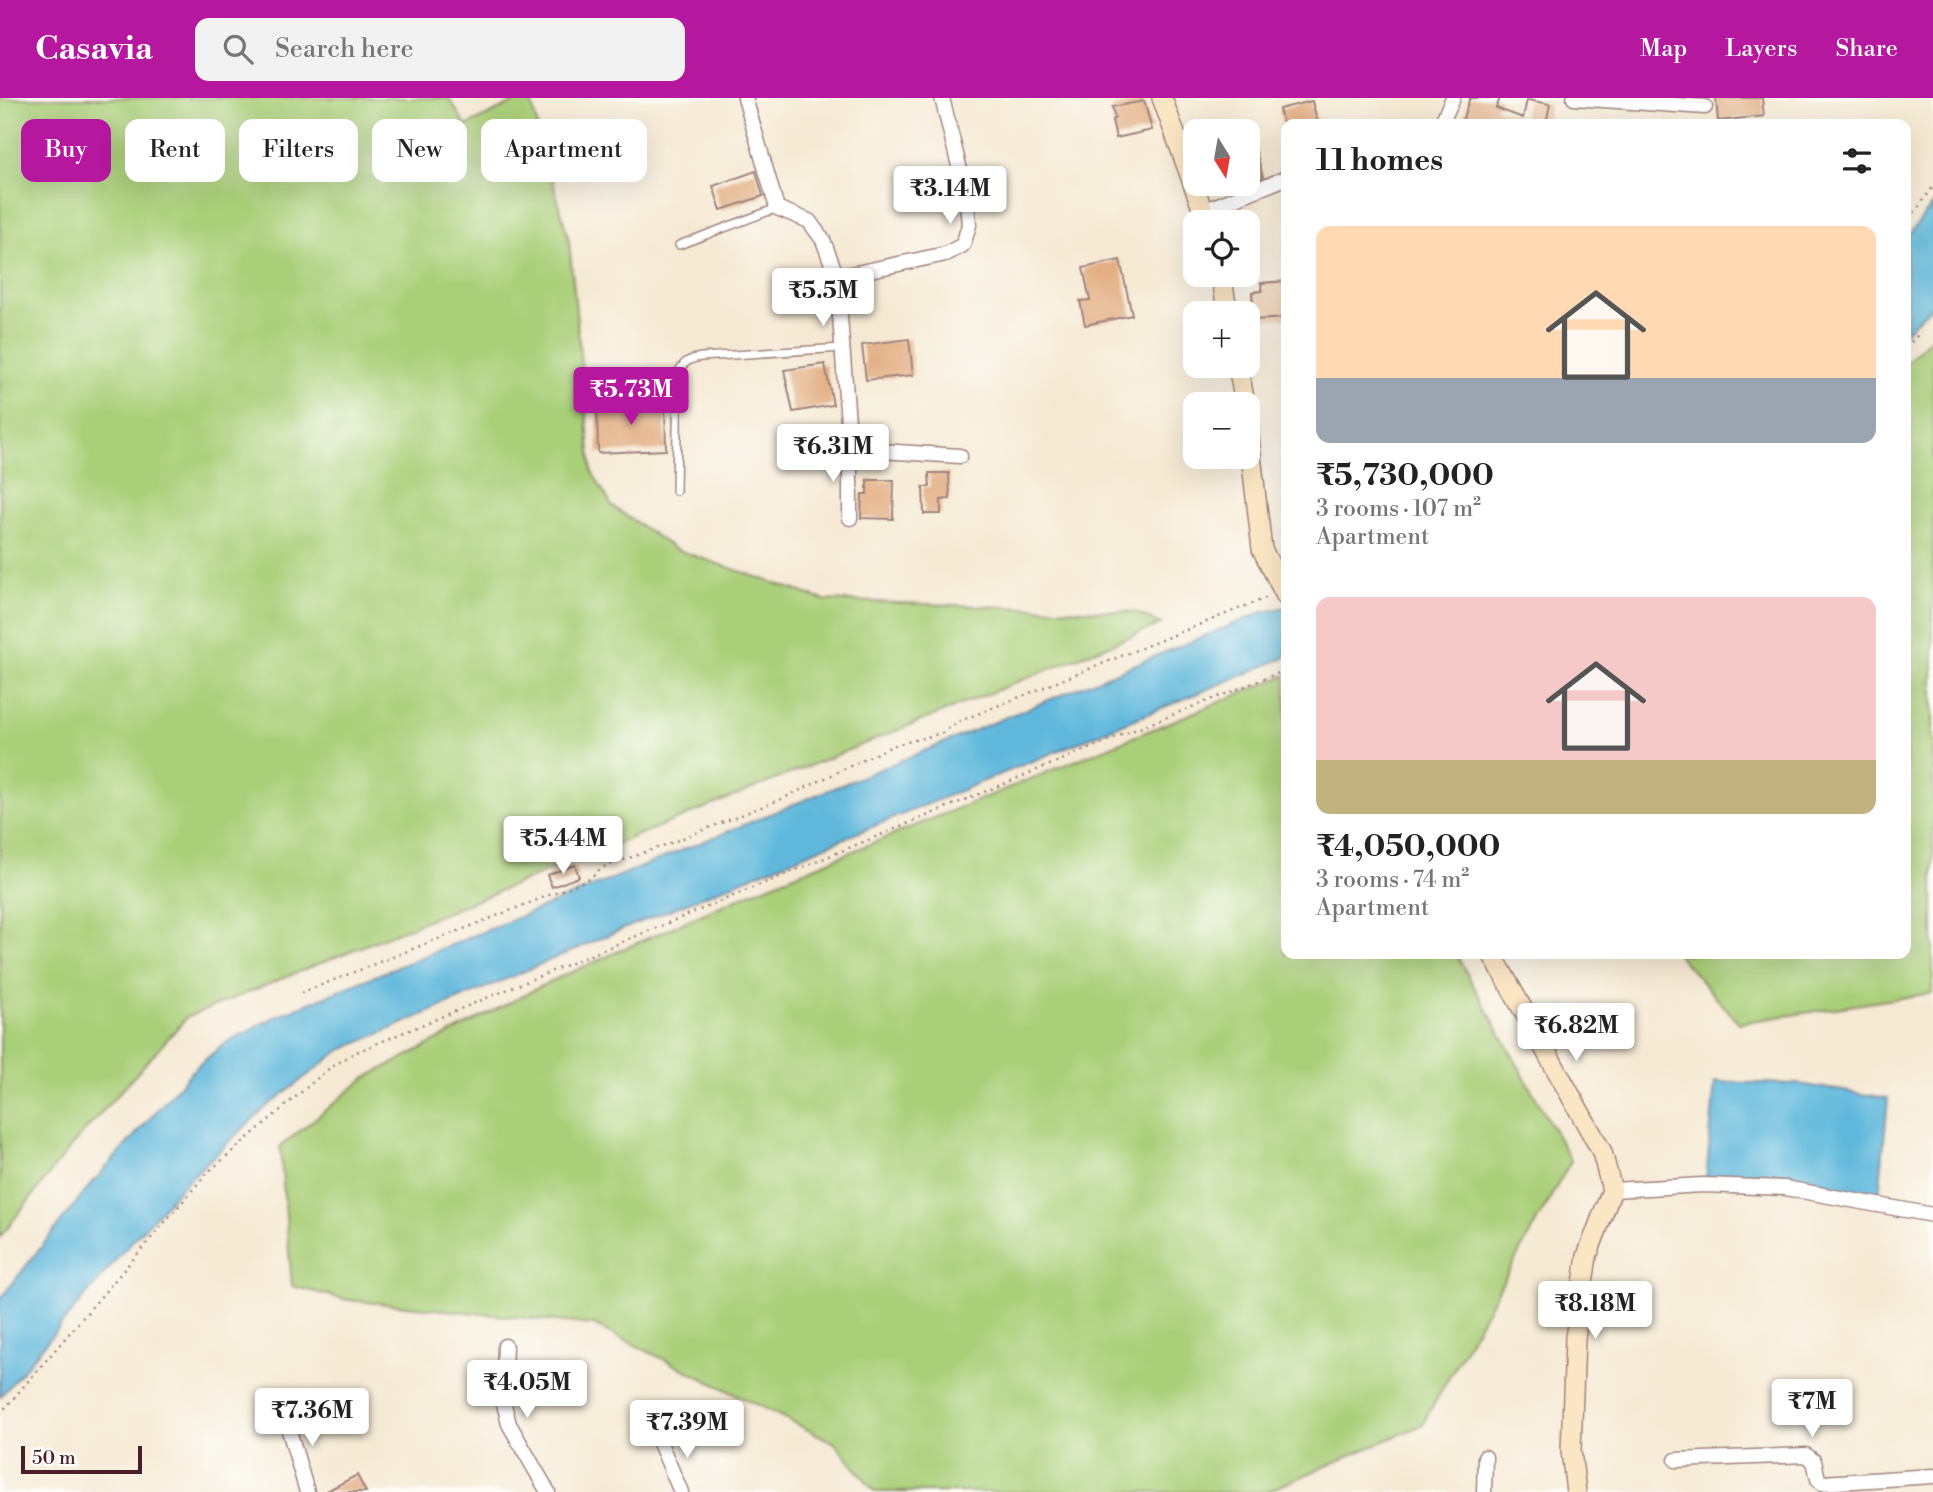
<!DOCTYPE html>
<html lang="en">
<head>
<meta charset="utf-8">
<style>
  body { margin:0; font-family:"Libre Bodoni",serif; background:#f2f2f2; color:#222; height:100vh; display:flex; flex-direction:column; font-size:26px; white-space:nowrap }
  * { box-sizing:border-box; margin:0 }
  p { font-size:23px; color:#767676 }
  .icon { flex:none; width:38px; height:38px; fill:none; stroke:currentColor; stroke-width:2; stroke-linecap:round; stroke-linejoin:round }
  .map { position:relative; flex:1; overflow:hidden }
  .side { position:absolute; left:1281px; top:21px; width:630px; height:840px; display:flex; flex-direction:column; background:#fff; border-radius:14px; box-shadow:0 7px 28px #0002 }
  .side>* { flex:none }
  .banner { position:absolute; left:21px; top:21px; width:665px; height:63px; display:flex; gap:14px }
  .needle { width:46px; rotate:169deg }
  .fabs { position:absolute; left:1183px; top:21px; display:grid; gap:14px }
  .fabs a { display:grid; place-items:center; width:77px; height:77px; border-radius:14px; background:#fff; box-shadow:0 7px 28px #0002; font-size:35px }
  .scale { position:absolute; left:21px; bottom:18px; width:121px; box-sizing:border-box; padding-left:7px; border:4px solid #4a1f2b; border-top:0; font-size:19px; line-height:24px; white-space:nowrap; color:#4a1f2b; -webkit-text-stroke:5px #fdfcf7; paint-order:stroke }
  .price { position:absolute; translate:-50% -60px; padding:0 16px; border-radius:7px; background:#fff; color:#222; font-size:23px; line-height:46px; filter:drop-shadow(0 2px 4px #0008) }
  .price::after { content:''; position:absolute; left:50%; top:42px; width:21px; height:16px; margin-left:-10px; background:inherit; clip-path:polygon(0 0,100% 0,50% 100%) }
  .price.current { background:#b5179e; color:#fff }
  ul { padding:0; list-style:none }
  li { display:grid; align-content:center; gap:14px; height:371px; padding:0 35px }
  li span { display:grid; place-items:center; height:217px; border-radius:14px; color:#555 }
  li>.icon { margin-inline-start:auto }
  span .icon { width:126px; height:126px; fill:#fffc; stroke-width:1 }
  li b { font-size:30px }
  h2 { display:flex; justify-content:space-between; align-items:center; height:84px; padding:0 35px; font-size:30px }
  .chip { padding:0 24px; border-radius:14px; background:#fff; box-shadow:0 7px 28px #0002; font-size:24px; line-height:63px }
  .chip.current { background:#b5179e; color:#fff }
  header { display:flex; align-items:center; gap:42px; box-sizing:border-box; height:98px; padding:0 35px; background:#b5179e; color:#fff }
  header strong { font-size:33px }
  nav { display:flex; gap:38px; margin-inline-start:auto; font-size:24px }
  .search { width:490px; height:63px; background:#f2f2f2; display:flex; align-items:center; gap:18px; box-sizing:border-box; padding:0 24px; border-radius:14px; color:#767676; font-size:26px }
  .map>svg:first-child { display:block }
  .green { fill:#aacf79; stroke:#7a7752; stroke-width:2 }
  .water { fill:#5eb8db; stroke:#546c83; stroke-width:2 }
  .building { fill:#e3b085 }
  .lines { fill:none; stroke-linecap:round; stroke-linejoin:round }
  .lane-casing { stroke:#a0847f; stroke-width:10 }
  .street-casing { stroke:#a0847f; stroke-width:17 }
  .secondary-casing { stroke:#a0847f; stroke-width:22 }
  .path { stroke:#a0847f; stroke-width:2.5; stroke-dasharray:2 5; stroke-linecap:butt }
  .lane { stroke:#fff; stroke-width:7 }
  .street { stroke:#fff; stroke-width:14 }
  .secondary { stroke:#fbe6c4; stroke-width:19 }
</style>
</head>
<body>
<header>
<strong>Casavia</strong>
<div class="search"><svg class="icon" aria-label="search" viewBox="0 0 24 24"><circle cx="10" cy="10" r="6"/><path d="M15 15l6 6"/></svg>Search here</div>
<nav><a>Map</a><a>Layers</a><a>Share</a></nav>
</header>
<div class="map">
<svg width="1933" height="1394" viewBox="0 0 1933 1394">
  <rect width="100%" height="100%" fill="#fdfcf7"/>
  <filter id="ink" filterUnits="userSpaceOnUse"><feTurbulence type="fractalNoise" baseFrequency=".0143" numOctaves="2"/><feDisplacementMap in="SourceGraphic" scale="14" xChannelSelector="R" yChannelSelector="G"/><feConvolveMatrix kernelMatrix="1 2 1 2 8 2 1 2 1" color-interpolation-filters="sRGB"/></filter>
  <filter id="wash" filterUnits="userSpaceOnUse"><feTurbulence type="fractalNoise" baseFrequency=".00686" numOctaves="4" result="noise"/><feDisplacementMap in="SourceGraphic" scale="28" xChannelSelector="R" yChannelSelector="G"/><feGaussianBlur stdDeviation="1.57" result="paint"/><feColorMatrix in="noise" values="0 0 0 0 0 0 0 0 0 0 0 0 0 0 0 0 0 1.4 0 .05"/><feComposite in="paint" operator="in"/></filter>
  <g filter="url(#wash)">
    <rect width="100%" height="100%" fill="#f5e9d3"/>
    <g class="green">
      <polygon points="0,0 449,0 466,28 523,0 530,0 569,143 592,374 612,408 675,451 824,502 1135,514 1161,526 187,919 73,1046 0,1139"/>
      <polygon points="1933,238 1933,895 1739,925 1677,856 1906,856 1906,265"/>
      <polygon points="1286,577 1286,856 1456,856 1571,1063 1422,1327 1266,1394 875,1394 835,1345 594,1227 348,1202 292,1188 280,1049 365,980 547,885 750,795"/>
    </g>
    <g class="water">
      <polygon points="1933,106 1933,206 1906,233 1906,140"/>
      <polygon points="1286,509 1286,559 611,836 339,953 265,1010 184,1086 126,1150 0,1299 0,1201 88,1090 194,971 225,945 275,919 1263,514"/>
      <polygon points="1715,984 1799,986 1888,1000 1879,1098 1706,1082"/>
    </g>
    <g id="blocks">
      <g class="building">
        <polygon points="1470,0 1500,0 1496,10 1523,20 1527,2 1550,6 1546,26 1461,26"/>
        <polygon points="1716,0 1762,0 1764,18 1718,23"/>
        <polygon points="1144,3 1152,32 1116,40 1112,22 1115,20 1112,9"/>
        <polygon points="1312,3 1318,26 1283,26 1279,11"/>
        <polygon points="1252,38 1263,79 1248,84 1248,39"/>
        <polygon points="756,73 763,98 721,112 713,88"/>
        <polygon points="1120,162 1132,217 1085,227 1080,203 1090,202 1083,170"/>
        <polygon points="1286,183 1286,220 1254,222 1252,194 1262,193 1261,185"/>
        <polygon points="909,241 913,277 866,282 862,247"/>
        <polygon points="825,266 833,307 793,314 784,272"/>
        <polygon points="665,304 666,352 598,355 597,306"/>
        <polygon points="929,375 949,375 950,401 941,402 941,416 924,416 923,389 930,389"/>
        <polygon points="867,382 894,382 893,421 861,420 862,396 867,396"/>
        <polygon points="575,767 579,779 552,789 547,777"/>
        <polygon points="357,1377 366,1394 325,1394"/>
      </g>
    </g>
  </g>
  <g filter="url(#ink)">
    <use href="#blocks" fill-opacity="0" stroke="#a0847f" stroke-width="2"/>
    <g class="lines">
      <g class="lane-casing">
        <g id="lane">
          <polyline points="679,147 777,110"/>
          <path d="M676 393 678 274C684 264 689 261 701 259L842 250"/>
        </g>
      </g>
      <g class="street-casing">
        <g id="street">
          <polyline points="745,0 777,110 809,123 823,142 837,179 850,351 960,358"/>
          <polyline points="1574,0 1705,9"/>
          <polyline points="1441,26 1453,0"/>
          <polyline points="1203,113 1286,80"/>
          <polyline points="837,179 946,156 963,147 969,127 966,96 942,0"/>
          <polyline points="850,420 850,351"/>
          <polyline points="1612,1092 1703,1087 1785,1090 1933,1117"/>
          <polyline points="505,1248 503,1302 509,1326 548,1394"/>
          <polyline points="284,1315 307,1394"/>
          <polyline points="660,1345 681,1394"/>
          <polyline points="1676,1362 1806,1357 1814,1363 1818,1381 1822,1385 1933,1378"/>
          <polyline points="1484,1394 1485,1359"/>
        </g>
      </g>
      <g class="secondary-casing">
        <g id="secondary">
          <polyline points="1162,0 1207,124"/>
          <polyline points="1221,177 1228,215"/>
          <polyline points="1238,268 1245,306"/>
          <polyline points="1248,331 1262,451 1286,498"/>
          <polyline points="1492,856 1602,1054 1612,1092 1587,1158 1575,1240 1571,1353 1576,1394"/>
        </g>
      </g>
      <g class="path">
        <polyline points="1906,126 1933,89"/>
        <polyline points="1906,249 1921,234"/>
        <polyline points="301,895 590,781 601,770 668,746 784,700 892,648 942,635 960,623 1268,499"/>
        <polyline points="0,1316 207,1075 327,972 354,955 1124,636 1286,572"/>
      </g>
      <use href="#lane" class="lane"/>
      <use href="#street" class="street"/>
      <use href="#secondary" class="secondary"/>
    </g>
  </g>
</svg>
<div class="fabs">
<a><svg class="needle" viewBox="-14 -14 28 28"><path d="M0-13l5 13h-10z" fill="#e53935"/><path d="M0 13l5-13h-10z" fill="#767676"/></svg></a>
<a><svg class="icon" aria-label="locate" viewBox="0 0 24 24"><circle cx="12" cy="12" r="6"/><path d="M12 2v4M12 18v4M2 12h4M18 12h4"/></svg></a>
<a>+</a>
<a>−</a>
</div>
<div class="scale">50 m</div>
<b class="price" style="left:950px;top:128px">₹3.14M</b>
<b class="price" style="left:823px;top:230px">₹5.5M</b>
<b class="price current" style="left:631px;top:329px">₹5.73M</b>
<b class="price" style="left:833px;top:386px">₹6.31M</b>
<b class="price" style="left:563px;top:778px">₹5.44M</b>
<b class="price" style="left:1576px;top:965px">₹6.82M</b>
<b class="price" style="left:1595px;top:1243px">₹8.18M</b>
<b class="price" style="left:527px;top:1322px">₹4.05M</b>
<b class="price" style="left:1812px;top:1341px">₹7M</b>
<b class="price" style="left:312px;top:1350px">₹7.36M</b>
<b class="price" style="left:687px;top:1362px">₹7.39M</b>
<div class="banner">
<a class="chip current">Buy</a>
<a class="chip">Rent</a>
<a class="chip">Filters</a>
<a class="chip">New</a>
<a class="chip">Apartment</a>
</div>
<section class="side">
<h2>11 homes<svg class="icon" aria-label="filters" viewBox="0 0 24 24"><path d="M4 7h16M4 17h16"/><circle cx="9" cy="7" r="2"/><circle cx="15" cy="17" r="2"/></svg></h2>
<ul>
<li><span style="background:linear-gradient(#ffd9b3 70%,#9aa5b1 0)"><svg class="icon" aria-label="home" viewBox="0 0 24 24"><path d="M3 11l9-7 9 7M6 9v11h12V9"/></svg></span><div><b>₹5,730,000</b><p>3 rooms · 107 m²</p><p>Apartment</p></div></li>
<li><span style="background:linear-gradient(#f6c9c9 75%,#c2b280 0)"><svg class="icon" aria-label="home" viewBox="0 0 24 24"><path d="M3 11l9-7 9 7M6 9v11h12V9"/></svg></span><div><b>₹4,050,000</b><p>3 rooms · 74 m²</p><p>Apartment</p></div></li>
</ul>
</section>
</div>
</body>
</html>
